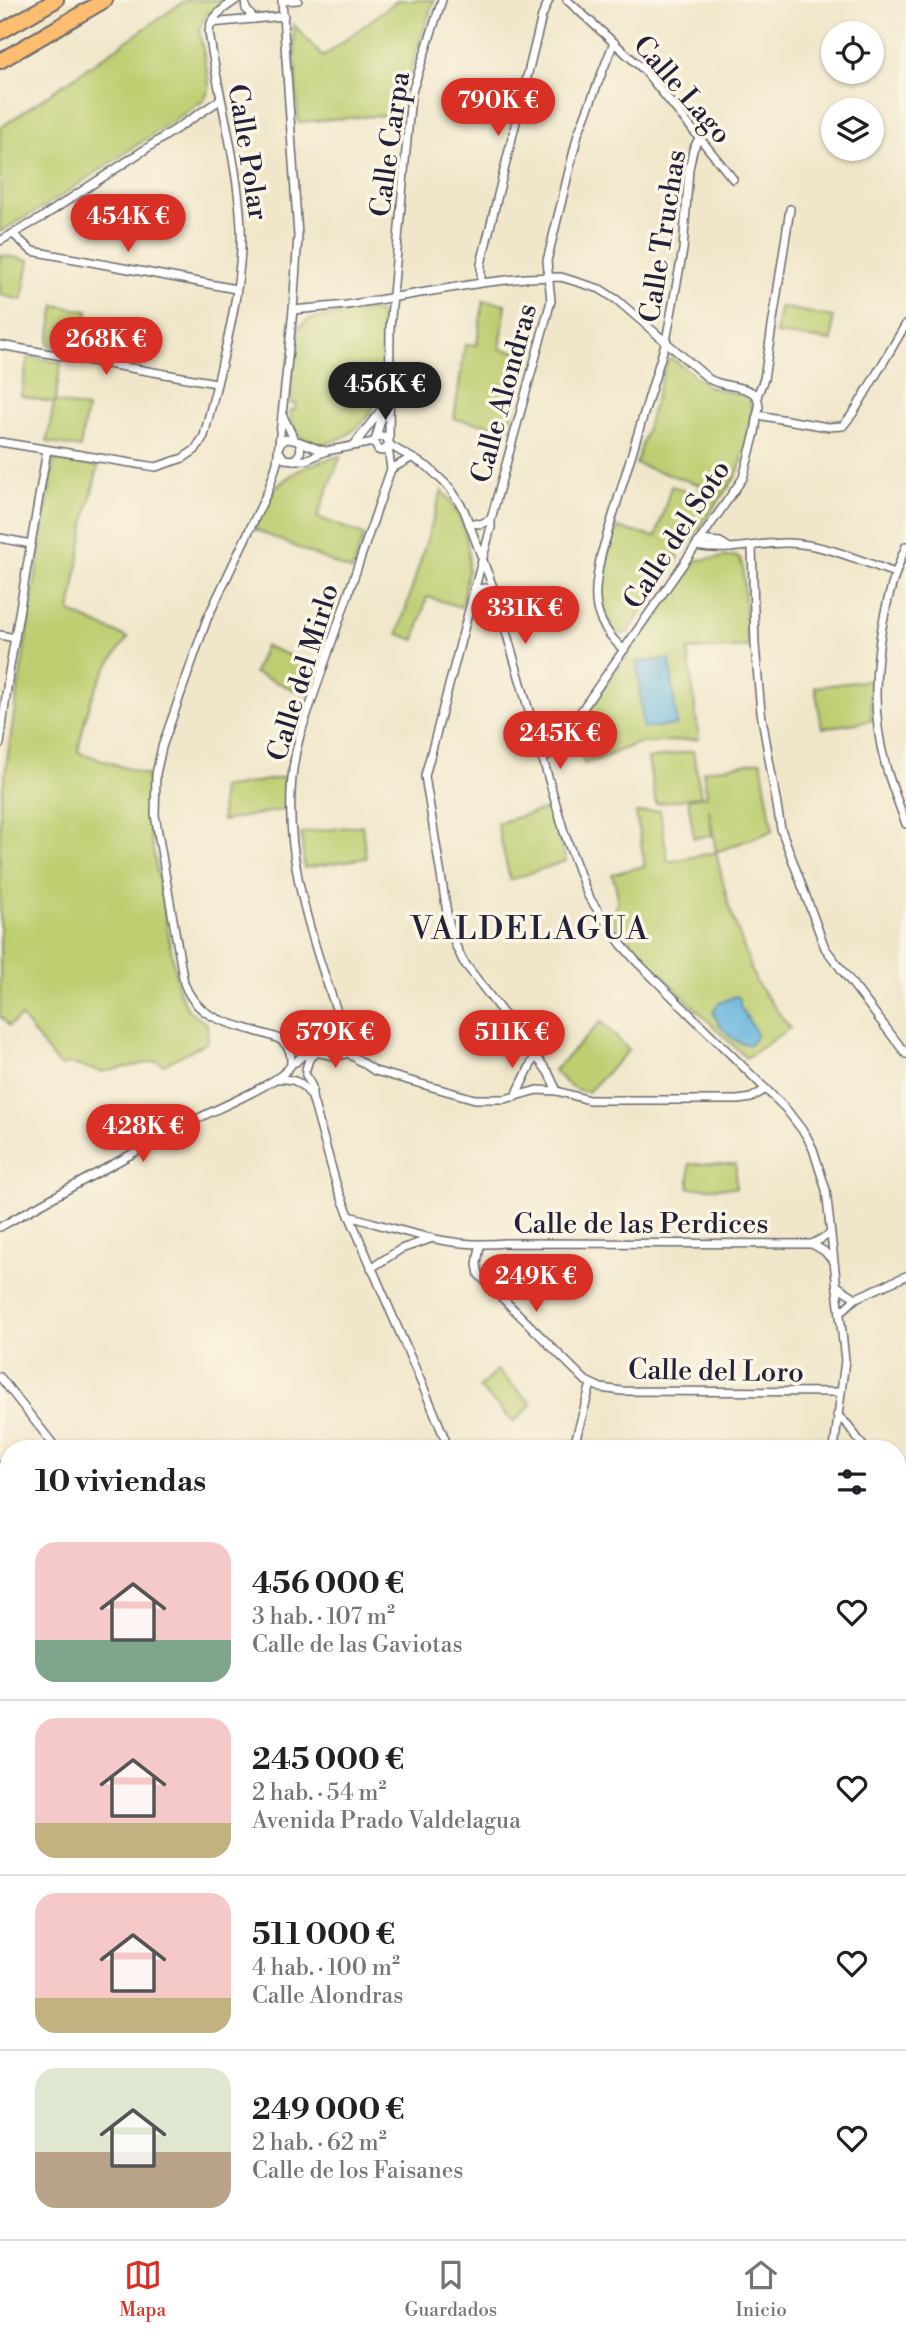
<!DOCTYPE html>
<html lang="es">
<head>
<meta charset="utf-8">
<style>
  body { margin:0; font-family:"Libre Bodoni",serif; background:#f2f2f2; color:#202124; height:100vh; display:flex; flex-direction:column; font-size:26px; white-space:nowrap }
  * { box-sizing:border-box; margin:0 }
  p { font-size:23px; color:#757577 }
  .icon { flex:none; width:38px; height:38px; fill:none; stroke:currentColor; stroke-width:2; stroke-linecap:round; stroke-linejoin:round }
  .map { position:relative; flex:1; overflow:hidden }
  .panel { position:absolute; left:0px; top:1440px; width:906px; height:800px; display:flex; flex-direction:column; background:#fff; border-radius:28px 28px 0 0; box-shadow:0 2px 5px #0004 }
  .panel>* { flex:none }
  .controls { position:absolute; left:821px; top:21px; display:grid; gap:14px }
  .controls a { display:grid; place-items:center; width:63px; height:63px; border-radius:50%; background:#fff; box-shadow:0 2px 5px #0004; font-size:35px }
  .price { position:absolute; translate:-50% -60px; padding:0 16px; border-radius:24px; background:#d93025; color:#fff; font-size:23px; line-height:46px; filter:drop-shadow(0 2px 4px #0008) }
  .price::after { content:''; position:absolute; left:50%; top:42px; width:21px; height:16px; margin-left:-10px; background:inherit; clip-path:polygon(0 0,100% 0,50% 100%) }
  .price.current { background:#222; color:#fff }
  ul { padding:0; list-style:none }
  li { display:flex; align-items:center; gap:21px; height:175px; padding:0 35px }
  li+li { border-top:2px solid #e0e0e0 }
  li span { display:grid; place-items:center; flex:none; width:196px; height:140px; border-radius:21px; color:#555 }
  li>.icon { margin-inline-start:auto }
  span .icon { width:84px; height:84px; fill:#fffc; stroke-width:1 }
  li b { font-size:30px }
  h2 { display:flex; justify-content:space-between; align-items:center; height:84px; padding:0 35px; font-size:30px }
  .tab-bar { display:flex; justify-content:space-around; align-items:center; height:98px; border-top:2px solid #e0e0e0; background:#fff; font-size:19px; color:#757577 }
  .tab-bar a { display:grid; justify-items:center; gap:4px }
  .tab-bar .current { color:#d93025 }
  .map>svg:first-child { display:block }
  .green { fill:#bdcd70; stroke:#707856; stroke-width:2 }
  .water { fill:#62b2dd; stroke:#426a8c; stroke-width:2 }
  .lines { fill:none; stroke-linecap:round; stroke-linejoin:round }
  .minor-casing { stroke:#6a676d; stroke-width:10 }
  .primary-casing { stroke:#6a676d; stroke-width:16 }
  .motorway-casing { stroke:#6a676d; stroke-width:18 }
  .minor { stroke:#fff; stroke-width:7 }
  .primary { stroke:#fcbd6f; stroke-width:12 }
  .motorway { stroke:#fcbd6f; stroke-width:14 }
  .labels { text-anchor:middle; stroke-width:7; stroke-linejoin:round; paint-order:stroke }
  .street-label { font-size:28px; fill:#22223b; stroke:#fcf5e5 }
  .quarter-label { font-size:32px; letter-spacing:2px; fill:#22223b; stroke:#fcf5e5 }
</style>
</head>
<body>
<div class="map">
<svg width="906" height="2239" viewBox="0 0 906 2239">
  <rect width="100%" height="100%" fill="#fcf5e5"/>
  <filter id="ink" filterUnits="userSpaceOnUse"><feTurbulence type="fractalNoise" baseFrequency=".0143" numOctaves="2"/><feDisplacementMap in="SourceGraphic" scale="14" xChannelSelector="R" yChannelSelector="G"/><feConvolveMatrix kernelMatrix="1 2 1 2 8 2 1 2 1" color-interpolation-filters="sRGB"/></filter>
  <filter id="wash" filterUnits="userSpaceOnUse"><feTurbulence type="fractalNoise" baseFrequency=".00686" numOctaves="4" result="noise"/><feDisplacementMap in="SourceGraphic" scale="28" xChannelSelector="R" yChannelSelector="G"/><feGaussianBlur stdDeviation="1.57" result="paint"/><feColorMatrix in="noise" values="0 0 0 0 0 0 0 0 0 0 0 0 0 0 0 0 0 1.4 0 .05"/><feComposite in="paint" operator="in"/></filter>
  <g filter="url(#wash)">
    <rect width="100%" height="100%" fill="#f0e7ca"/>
    <g class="green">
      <polygon points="186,0 225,0 206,15 199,29 209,82 209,90 204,100 52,202 0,232 0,128"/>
      <polygon points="398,0 434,0 407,81 404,80 401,89 404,91 401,114 298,122 293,24 323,57"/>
      <polygon points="0,255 29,260 22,300 0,295"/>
      <polygon points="483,301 506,304 500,349 529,354 509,428 454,419 465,345 477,345"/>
      <polygon points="55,305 88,311 81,351 48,345"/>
      <polygon points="780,307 833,317 832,341 776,334"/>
      <path d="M368 310 375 311 381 315C386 338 384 380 376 401 361 442 295 468 290 410H295L296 404 290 403 297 329 309 319Z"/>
      <polygon points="28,356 61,363 55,402 87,408 80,448 47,442 54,403 21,396"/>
      <path d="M673 359 709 387 749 397 752 411 742 461 736 476 684 550 678 546 674 553 679 557 627 633 620 634 614 632C593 589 604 571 617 528L656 537 671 486 698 495 701 485 636 464 666 364 668 360Z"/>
      <path d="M341 456 317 517 364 535 352 571 254 529C260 517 265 504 272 493 288 472 316 461 341 456Z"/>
      <path d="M54 460 98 466 85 523 70 612 128 638C97 677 87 703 78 752L147 775 148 822 178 988 188 1010 207 1024 208 1042 163 1065 157 1061 102 1072 72 1064 59 1066 21 1017 9 1026 0 1016V805Z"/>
      <path d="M442 490C473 528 473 562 461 607L427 597 415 640 398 634Z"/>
      <polygon points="733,556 740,558 743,569 748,647 688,650 699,739 635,744 600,759 584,764 576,727 693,563 698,560"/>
      <polygon points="265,646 317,666 307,695 254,673"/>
      <polygon points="870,680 871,721 822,728 815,687"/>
      <polygon points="693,751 701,796 656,804 648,759"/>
      <path d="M761 761 773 831 716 852 728 903 756 982 790 1028 746 1058 640 954 612 921C617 898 621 901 612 874L645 866 636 813 660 810 668 862 716 852 709 809 712 835 694 838 688 799 707 796 703 771Z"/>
      <polygon points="285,777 287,809 222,821 221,788"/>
      <polygon points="550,808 566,861 510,880 497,823"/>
      <polygon points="362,825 366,858 304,868 301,833"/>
      <path d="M601 1022 629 1050 588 1092C573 1091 563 1082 554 1070Z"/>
      <rect x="689" y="1164" width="47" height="24"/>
      <polygon points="497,1370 532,1404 514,1422 479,1388"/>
    </g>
    <g class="water">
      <polygon points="670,659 677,725 643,728 637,662"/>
      <path d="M736 996 740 998V1006L757 1034 751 1044C735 1046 718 1026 713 1012L719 1003Z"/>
    </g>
  </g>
  <g filter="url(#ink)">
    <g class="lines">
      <g class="minor-casing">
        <g id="minor">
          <polyline points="245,0 246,9 254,19"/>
          <path d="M282 0 298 236 293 310 277 463 268 491 207 619 162 747 156 774 155 815 184 983C198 1021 231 1023 265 1034 272 1036 281 1038 285 1044 291 1050 291 1057 291 1065"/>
          <polyline points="567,0 644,70 733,179"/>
          <polyline points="282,1 298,0"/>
          <polyline points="211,23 284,16"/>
          <polyline points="13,234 32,251 236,289"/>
          <polyline points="0,241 41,218 220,100"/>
          <polyline points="481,283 481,264 542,16 549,0"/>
          <path d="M293 310 347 305 481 283 525 278 561 277 600 289 617 300 709 379C724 388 744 384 757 396"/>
          <polyline points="0,345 216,383"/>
          <polyline points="282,414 294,439"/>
          <polyline points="757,415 828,427 843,426 854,412 906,324"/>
          <polyline points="376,438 383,412"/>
          <polyline points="389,440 390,328 411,95 442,0"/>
          <path d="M0 442 156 467 183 458 195 450 204 436C219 374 244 290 241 227 238 161 218 96 209 32 210 17 224 8 236 0"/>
          <polyline points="374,442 376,438 385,436 391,446 428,467 450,488 464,510 494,590 564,832 588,896 621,944 636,961 786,1109 806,1135 813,1149 826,1190 845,1360 834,1449"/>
          <polyline points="374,442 378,450 383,451 389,445"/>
          <path d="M280 444 286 439C299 439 312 448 325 451"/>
          <polyline points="354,445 385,405"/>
          <path d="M279 451 284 459 294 460C301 454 302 450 299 442"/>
          <polyline points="294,460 306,460 326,451 374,442"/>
          <polyline points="391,469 411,458"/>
          <polyline points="469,523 481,524 491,519"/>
          <polyline points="0,538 31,544"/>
          <polyline points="700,540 720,542 730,548"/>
          <path d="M696 546C730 553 757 542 789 543 825 544 861 561 895 573"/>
          <path d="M906 546C879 610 866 695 885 763 890 783 899 804 906 824"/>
          <polyline points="752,547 755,645 761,712 781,829 825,948 906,1054"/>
          <polyline points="474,589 486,588 494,590"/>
          <polyline points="0,635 15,638"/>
          <path d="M624 650C590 619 593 597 601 555L666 341 683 250 689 169 693 150 699 138"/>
          <polyline points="0,744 9,672 47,450"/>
          <polyline points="539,745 562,738"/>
          <polyline points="542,759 552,753 743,478 755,433 759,406 757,396 764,379 790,209"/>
          <path d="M348 1053V1043C315 948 271 836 300 735L391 469 388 447"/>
          <polyline points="348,1053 375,1071 475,1099 505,1099 537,1090 557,1091 589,1100 738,1100 751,1098 766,1089"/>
          <path d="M296 1062C315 1040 326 1063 348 1053"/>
          <polyline points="306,1069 309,1059 318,1052"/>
          <polyline points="306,1075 312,1087 312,1097 337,1187 434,1412 445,1439 446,1449"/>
          <path d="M276 1079C294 1078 302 1082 312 1097"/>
          <polyline points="557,1091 548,1072 463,961 455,944 448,919 425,776 491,527 491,519 551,301 547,261 578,134 614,42"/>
          <polyline points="515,1097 535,1056"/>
          <path d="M349 1216C401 1230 450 1249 505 1243L812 1244 830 1234"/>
          <path d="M0 1227C66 1190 132 1153 199 1118 220 1107 280 1083 291 1065"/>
          <polyline points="812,1244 824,1251 833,1261"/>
          <polyline points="480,1246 477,1264 479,1275 586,1381 601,1388 622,1391 841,1392"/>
          <polyline points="371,1268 401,1249 430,1239"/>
          <polyline points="837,1286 856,1298"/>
          <polyline points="840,1313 856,1298 906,1276"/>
          <polyline points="0,1377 57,1449"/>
          <polyline points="837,1415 848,1425 865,1449"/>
          <polyline points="573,1449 591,1384"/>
          <polyline points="839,1449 856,1449"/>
          <polyline points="0,1466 9,1468"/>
          <polyline points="898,1496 906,1508"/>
          <polyline points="0,1757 9,1760"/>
          <polyline points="0,1837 9,1839"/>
          <polyline points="898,1878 906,1882"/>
          <polyline points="898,1962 906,1966"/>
          <polyline points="0,2226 9,2226"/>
          <polyline points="236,2231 237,2239"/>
          <polyline points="380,2231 380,2235 388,2238 723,2239"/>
          <polyline points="790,2231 791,2239"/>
          <polyline points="308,2239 308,2231"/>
          <polyline points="830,2239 906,2238"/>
        </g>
      </g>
      <g class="primary-casing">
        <g id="primary">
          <polyline points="0,1535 9,1537"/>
          <polyline points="898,1782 906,1785"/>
        </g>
      </g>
      <g class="motorway-casing">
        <g id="motorway">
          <polyline points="0,32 56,0"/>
          <polyline points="0,61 105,0"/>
        </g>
      </g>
      <use href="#minor" class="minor"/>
      <use href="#primary" class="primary"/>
      <use href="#motorway" class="motorway"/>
    </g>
  </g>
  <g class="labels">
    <g class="street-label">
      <text transform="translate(683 89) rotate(49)" y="10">Calle Lago</text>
      <text transform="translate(389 144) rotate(-82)" y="10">Calle Carpa</text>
      <text transform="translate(249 152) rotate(81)" y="10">Calle Polar</text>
      <text transform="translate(662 236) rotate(-81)" y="10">Calle Truchas</text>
      <text transform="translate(503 393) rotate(-75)" y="10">Calle Alondras</text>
      <text transform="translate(676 534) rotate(-57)" y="10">Calle del Soto</text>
      <text transform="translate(302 672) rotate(-73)" y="10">Calle del Mirlo</text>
      <text x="641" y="1233">Calle de las Perdices</text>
      <text transform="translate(716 1370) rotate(1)" y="10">Calle del Loro</text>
    </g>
    <g class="quarter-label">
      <text x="530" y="939">VALDELAGUA</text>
    </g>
  </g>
</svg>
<div class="controls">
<a><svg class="icon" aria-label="locate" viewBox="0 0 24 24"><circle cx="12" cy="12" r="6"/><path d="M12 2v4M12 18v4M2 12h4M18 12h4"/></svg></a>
<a><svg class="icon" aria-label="layers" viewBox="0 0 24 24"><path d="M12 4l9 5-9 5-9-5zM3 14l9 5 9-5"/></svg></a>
</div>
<b class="price" style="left:498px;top:138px">790K €</b>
<b class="price" style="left:128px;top:254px">454K €</b>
<b class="price" style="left:106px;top:377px">268K €</b>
<b class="price current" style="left:385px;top:422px">456K €</b>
<b class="price" style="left:525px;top:646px">331K €</b>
<b class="price" style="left:560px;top:771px">245K €</b>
<b class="price" style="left:335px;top:1070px">579K €</b>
<b class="price" style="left:512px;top:1070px">511K €</b>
<b class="price" style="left:143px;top:1164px">428K €</b>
<b class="price" style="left:536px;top:1314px">249K €</b>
<section class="panel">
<h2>10 viviendas<svg class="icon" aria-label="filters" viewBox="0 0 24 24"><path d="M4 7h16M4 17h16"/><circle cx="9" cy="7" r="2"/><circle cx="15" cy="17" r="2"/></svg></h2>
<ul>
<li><span style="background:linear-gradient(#f6c9c9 70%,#7fa58c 0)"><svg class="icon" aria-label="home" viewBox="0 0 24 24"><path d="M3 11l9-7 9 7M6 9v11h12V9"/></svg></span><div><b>456 000 €</b><p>3 hab. · 107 m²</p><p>Calle de las Gaviotas</p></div><svg class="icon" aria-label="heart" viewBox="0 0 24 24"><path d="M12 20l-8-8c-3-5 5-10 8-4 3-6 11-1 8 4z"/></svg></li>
<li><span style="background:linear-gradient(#f6c9c9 75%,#c2b280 0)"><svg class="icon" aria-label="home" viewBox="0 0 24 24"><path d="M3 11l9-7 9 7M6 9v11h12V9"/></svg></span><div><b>245 000 €</b><p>2 hab. · 54 m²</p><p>Avenida Prado Valdelagua</p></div><svg class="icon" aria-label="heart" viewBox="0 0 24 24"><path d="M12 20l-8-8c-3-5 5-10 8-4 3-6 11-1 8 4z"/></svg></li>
<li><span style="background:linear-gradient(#f6c9c9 75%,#c2b280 0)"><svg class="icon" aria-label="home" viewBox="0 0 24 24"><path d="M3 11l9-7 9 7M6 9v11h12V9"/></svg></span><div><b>511 000 €</b><p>4 hab. · 100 m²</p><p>Calle Alondras</p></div><svg class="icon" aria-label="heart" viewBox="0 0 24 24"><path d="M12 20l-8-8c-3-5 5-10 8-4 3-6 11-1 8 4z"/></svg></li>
<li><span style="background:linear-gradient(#dfe7d0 60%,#b9a48a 0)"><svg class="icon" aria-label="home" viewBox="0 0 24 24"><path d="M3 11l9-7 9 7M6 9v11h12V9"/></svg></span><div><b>249 000 €</b><p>2 hab. · 62 m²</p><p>Calle de los Faisanes</p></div><svg class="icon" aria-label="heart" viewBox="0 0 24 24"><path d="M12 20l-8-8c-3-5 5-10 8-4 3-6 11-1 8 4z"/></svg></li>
</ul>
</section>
</div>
<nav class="tab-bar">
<a class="current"><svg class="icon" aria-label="map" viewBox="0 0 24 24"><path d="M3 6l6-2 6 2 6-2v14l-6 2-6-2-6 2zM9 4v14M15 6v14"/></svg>Mapa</a>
<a><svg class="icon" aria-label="saved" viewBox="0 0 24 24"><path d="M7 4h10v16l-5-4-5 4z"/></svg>Guardados</a>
<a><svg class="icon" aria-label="home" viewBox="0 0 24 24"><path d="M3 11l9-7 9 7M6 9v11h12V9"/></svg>Inicio</a>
</nav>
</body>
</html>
